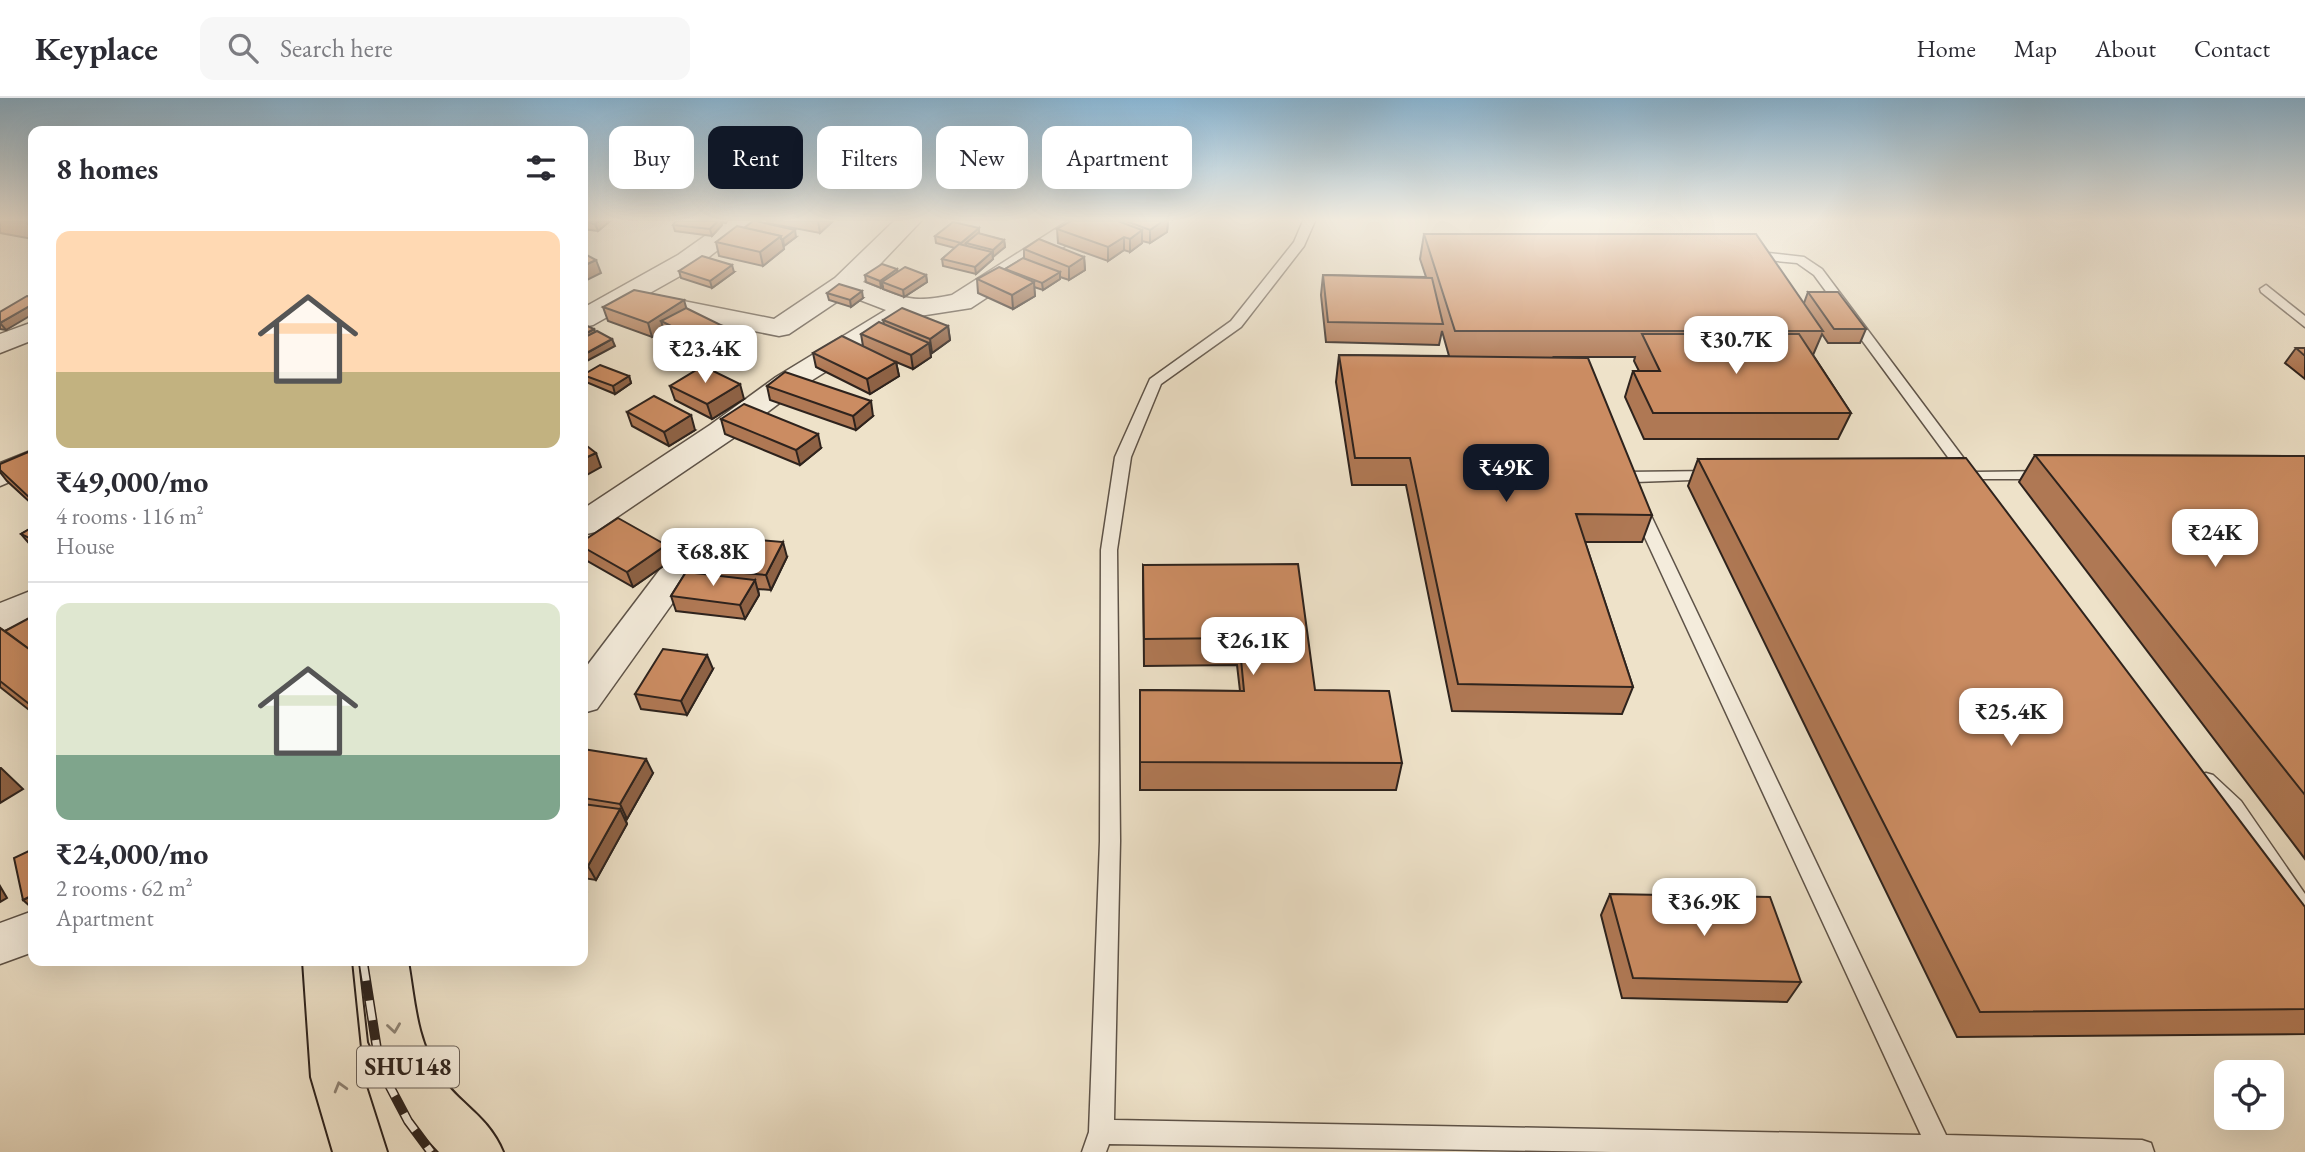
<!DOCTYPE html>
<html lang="en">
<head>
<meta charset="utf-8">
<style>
  body { margin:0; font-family:"EB Garamond",serif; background:#f7f7f7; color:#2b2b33; height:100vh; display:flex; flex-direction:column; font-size:26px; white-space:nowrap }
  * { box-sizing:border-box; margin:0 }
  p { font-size:23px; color:#7c7c81 }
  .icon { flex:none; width:38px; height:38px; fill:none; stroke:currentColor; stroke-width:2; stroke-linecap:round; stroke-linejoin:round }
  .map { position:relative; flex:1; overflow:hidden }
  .details { position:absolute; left:28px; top:28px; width:560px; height:840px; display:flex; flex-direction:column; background:#fff; border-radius:14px; box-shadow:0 7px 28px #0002 }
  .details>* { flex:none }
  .top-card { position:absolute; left:609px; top:28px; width:665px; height:63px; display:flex; gap:14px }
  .tools { position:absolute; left:2214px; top:962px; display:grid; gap:14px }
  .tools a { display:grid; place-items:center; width:70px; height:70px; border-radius:14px; background:#fff; box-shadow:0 7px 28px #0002; font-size:35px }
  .price { position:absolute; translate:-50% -60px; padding:0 16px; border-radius:14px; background:#fff; color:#222; font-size:23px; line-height:46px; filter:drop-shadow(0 2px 4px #0008) }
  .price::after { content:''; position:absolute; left:50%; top:42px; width:21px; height:16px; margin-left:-10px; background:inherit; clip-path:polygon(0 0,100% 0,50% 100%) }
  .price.on { background:#111827; color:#fff }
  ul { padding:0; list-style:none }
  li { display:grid; align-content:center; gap:14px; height:371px; padding:0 28px }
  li+li { border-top:2px solid #e1e1e2 }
  li span { display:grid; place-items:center; height:217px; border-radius:14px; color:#555 }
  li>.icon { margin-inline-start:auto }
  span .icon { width:126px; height:126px; fill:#fffc; stroke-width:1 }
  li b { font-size:30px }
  h2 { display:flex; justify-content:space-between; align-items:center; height:84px; padding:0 28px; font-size:30px }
  .tag { padding:0 24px; border-radius:14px; background:#fff; box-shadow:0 7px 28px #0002; font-size:24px; line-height:63px }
  .tag.on { background:#111827; color:#fff }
  header { display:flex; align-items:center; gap:42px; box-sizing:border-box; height:98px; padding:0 35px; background:#fff; border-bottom:2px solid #e1e1e2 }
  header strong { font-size:33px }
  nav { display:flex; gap:38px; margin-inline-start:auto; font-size:24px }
  .search { width:490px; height:63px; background:#f7f7f7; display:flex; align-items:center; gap:18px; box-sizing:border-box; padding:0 24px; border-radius:14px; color:#7c7c81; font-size:26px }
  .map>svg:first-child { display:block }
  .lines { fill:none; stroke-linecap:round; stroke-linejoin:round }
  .service-casing { stroke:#5e5348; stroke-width:3 }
  .minor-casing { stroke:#5e5348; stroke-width:3 }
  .trunk-casing { stroke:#2e231d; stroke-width:4 }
  .service { fill:#f4ecdc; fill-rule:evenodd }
  .minor { fill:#f4ecdc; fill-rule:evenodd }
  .trunk { fill:#eee2c9; fill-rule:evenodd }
  .rail-casing { stroke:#2e231d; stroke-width:10 }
  .rail { stroke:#f4ecdc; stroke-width:7; stroke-dasharray:20; stroke-linecap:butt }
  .wall { fill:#af7854; stroke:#2e231d; stroke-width:2 }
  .shaded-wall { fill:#8e6245; stroke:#2e231d; stroke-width:2 }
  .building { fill:#cb8c62; stroke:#2e231d; stroke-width:2 }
  .oneway { stroke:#8e8273 }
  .labels { text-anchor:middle; stroke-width:5; stroke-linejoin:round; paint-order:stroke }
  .shield { fill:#f4ecdc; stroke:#695f56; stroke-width:2 }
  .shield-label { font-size:24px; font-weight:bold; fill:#2e231d }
</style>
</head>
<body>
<header>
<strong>Keyplace</strong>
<div class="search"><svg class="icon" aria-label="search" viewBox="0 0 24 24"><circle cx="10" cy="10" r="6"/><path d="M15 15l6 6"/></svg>Search here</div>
<nav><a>Home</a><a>Map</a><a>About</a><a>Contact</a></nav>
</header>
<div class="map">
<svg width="2305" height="1054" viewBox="0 0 2305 1054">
  <rect width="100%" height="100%" fill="#eee2c9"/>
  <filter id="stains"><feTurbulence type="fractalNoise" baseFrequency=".00286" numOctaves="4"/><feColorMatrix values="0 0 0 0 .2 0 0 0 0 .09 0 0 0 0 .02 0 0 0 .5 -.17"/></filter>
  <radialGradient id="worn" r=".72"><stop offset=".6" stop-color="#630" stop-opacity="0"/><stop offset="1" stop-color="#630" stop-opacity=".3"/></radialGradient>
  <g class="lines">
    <g class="service-casing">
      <g id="service">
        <polygon points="1303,123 1315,123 1304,148 1241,229 1161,286 1131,359 1117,452 1120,743 1114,1022 1921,1037 1617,379 1625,374 1715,373 1723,378 1720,381 1635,384 1946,1037 2142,1042 2151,1045 2154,1054 1611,1054 1109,1046 1106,1054 1082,1054 1089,1034 1100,743 1101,452 1115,359 1150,281 1231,223 1294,144"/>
        <polygon points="1750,153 1804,159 1822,171 1974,374 2046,373 2054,378 2051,381 1964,381 1814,177 1797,165 1746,160 1746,154"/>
        <polygon points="2266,187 2305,218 2305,229 2261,194 2260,191"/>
        <polygon points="2206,675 2213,677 2241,703 2305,796 2305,822 2297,820 2227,715 2199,689 2196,683 2199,677"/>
      </g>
    </g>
    <g class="minor-casing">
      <g id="minor">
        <path d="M726 123H755L696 169 648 196 774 221 835 180 894 123H921L863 184C902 199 909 206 952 197L1068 123H1098L1095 128 971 210 913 219 798 291 732 341 595 434 583 437V411L710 327 776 279 886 212 847 197 789 236 779 238 634 209 632 205 593 227 583 229V210L678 157Z"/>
        <polygon points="33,224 33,242 0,255 0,236"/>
        <polygon points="33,352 33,374 0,388 0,365"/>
        <polygon points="692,441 704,445 709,453 704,461 597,611 583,615 583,573 680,445"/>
        <polygon points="33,492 33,519 0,534 0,505"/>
        <polygon points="33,813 33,854 0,866 0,825"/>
      </g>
    </g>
    <g class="trunk-casing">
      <g id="trunk">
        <polygon points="303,863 351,863 363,979 387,1054 333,1054 311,979"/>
        <path d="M360 863H408C415 903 416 941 439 976 458 1006 488 1017 503 1054H439L402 1014 369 944Z"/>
      </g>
    </g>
    <use href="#service" class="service"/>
    <use href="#minor" class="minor"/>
    <use href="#trunk" class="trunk"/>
    <g class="rail-casing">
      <polyline id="rail" points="363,863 380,970 408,1023 431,1054"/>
    </g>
    <use href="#rail" class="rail"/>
  </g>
  <g class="wall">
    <polygon points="0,123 33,123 33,141 0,135"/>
    <polygon points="583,123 610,123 598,133 583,131"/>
    <polygon points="676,123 727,123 726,125 721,124 722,127 712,138 675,133 673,127"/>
    <polygon points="767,123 833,123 820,135 767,125"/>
    <polygon points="1071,123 1168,123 1167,134 1150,145 1142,143 1142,145 1130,154 1124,152 1108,163 1058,145 1057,131"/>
    <polygon points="979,130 979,136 1004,142 1005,149 992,158 993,161 976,176 943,168 942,161 955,150 936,145 935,138"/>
    <polygon points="1424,136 1804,205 1808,194 1866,231 1860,245 1828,245 1822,236 1813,257 1851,315 1838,341 1644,341 1625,299 1633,273 1639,273 1634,263 1635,259 1554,259 1652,417 1642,444 1585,444 1633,589 1622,616 1452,613 1406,387 1352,387 1336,284 1339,257 1449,258 1442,233 1439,247 1326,244 1321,197 1323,177 1426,179 1420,161"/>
    <polygon points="796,139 784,148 783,148 784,151 763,168 719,158 716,144"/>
    <polygon points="1024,151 1084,159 1085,172 1069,182 1060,179 1060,181 1043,192 1034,189 1035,198 1013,211 978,195 977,181 1005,171 1024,160"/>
    <polygon points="897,171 897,174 926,177 927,184 904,199 883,191 883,189 881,190 866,184 865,177"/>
    <polygon points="679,173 734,174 712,190 681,180"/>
    <polygon points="827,195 863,200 851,209 829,202"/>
    <polygon points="603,209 733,233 737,247 713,261 665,237 664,232 652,239 608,223"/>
    <polygon points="0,214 6,232 0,231"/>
    <polygon points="883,222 948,228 950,242 932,255 930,254 931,259 913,271 896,264 899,278 870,296 816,269 813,255 863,248 861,236 884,226"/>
    <polygon points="2296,250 2305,250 2305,281 2285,265"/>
    <polygon points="583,277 629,278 631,285 615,296 586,284"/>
    <polygon points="670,288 744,301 712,321 675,302"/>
    <polygon points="767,288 873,318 856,332 770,302"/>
    <polygon points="627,314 695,332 669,348 632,328"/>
    <polygon points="721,321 821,350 800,367 725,336"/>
    <polygon points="33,352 33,407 7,383 0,374 0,366"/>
    <polygon points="2035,357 2305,358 2305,761 2019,384"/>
    <polygon points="1698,361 2305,809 2305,936 1957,939 1688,388"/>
    <polygon points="33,429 33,450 21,436"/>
    <polygon points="583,443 672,462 633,489 584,461 583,457"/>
    <polygon points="787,459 771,492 758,491 759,497 745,521 676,513 671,498 686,474 685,470"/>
    <polygon points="1143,467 1315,592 1402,665 1396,692 1140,692 1140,592 1240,593 1237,567 1144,568"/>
    <polygon points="33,518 33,615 0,589 0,530 6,534"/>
    <polygon points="713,571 687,617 641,611 635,596"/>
    <polygon points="583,651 653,675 627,721 625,720 627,726 596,782 583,780"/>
    <polygon points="1610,796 1801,884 1787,904 1622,900 1601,817"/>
  </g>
  <g class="shaded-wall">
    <polygon points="26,123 33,123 33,134"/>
    <polygon points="599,123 610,123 598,133 595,126"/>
    <polygon points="718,123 721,123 722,127 712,138 710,131"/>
    <polygon points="818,123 833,123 820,135"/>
    <polygon points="1163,123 1168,123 1167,134 1150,145 1150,132"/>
    <polygon points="979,130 979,137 966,145 966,147 961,152 961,145"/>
    <polygon points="795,132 796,139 784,148 783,141"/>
    <polygon points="1142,132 1142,145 1130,154 1130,141"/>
    <polygon points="781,138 784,151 763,168 760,154"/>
    <polygon points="1124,139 1124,152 1108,163 1108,149"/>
    <polygon points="1004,142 1005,149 993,159 993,152"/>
    <polygon points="992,154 993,161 976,176 975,169"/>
    <polygon points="1084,159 1085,172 1069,182 1069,169"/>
    <polygon points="596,162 601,175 583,184 583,168"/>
    <polygon points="732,167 734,174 712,190 710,183"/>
    <polygon points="897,171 898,178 882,184 883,189 881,190 880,183"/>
    <polygon points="1060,174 1060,181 1043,192 1042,185"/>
    <polygon points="926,177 927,184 904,199 903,192"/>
    <polygon points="1034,184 1035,198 1013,211 1012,197"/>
    <polygon points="862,193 863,200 851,209 850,202"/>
    <polygon points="684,202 688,216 661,223 664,232 652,239 648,225"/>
    <polygon points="33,206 33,216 6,232 0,225"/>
    <polygon points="948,228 950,242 932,255 930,241"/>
    <polygon points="594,231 597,239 583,246 583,237"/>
    <polygon points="733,233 737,247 713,261 709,247"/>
    <polygon points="612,241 615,248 583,265 583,257"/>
    <polygon points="929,245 931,259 913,271 911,257"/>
    <polygon points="896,264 899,278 870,296 867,281"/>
    <polygon points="629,278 631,285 615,296 613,288"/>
    <polygon points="740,286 744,301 712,321 707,306"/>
    <polygon points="871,303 873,318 856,332 853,318"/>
    <polygon points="691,317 695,332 669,348 664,334"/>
    <polygon points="818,336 821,350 800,367 796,352"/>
    <polygon points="596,355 601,369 583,379 583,361"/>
    <polygon points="783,444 787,459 771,492 766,477"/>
    <polygon points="666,447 672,462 633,489 627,474"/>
    <polygon points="755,482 759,497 745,521 740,507"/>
    <polygon points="707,557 713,571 687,617 681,603"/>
    <polygon points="646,661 653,675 627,721 620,706"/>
    <polygon points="0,670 1,670 23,691 0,705"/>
    <polygon points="620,711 627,726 596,782 588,768"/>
    <polygon points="583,787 587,794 583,802"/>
    <polygon points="0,788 7,800 0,804"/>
    <polygon points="33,797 33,811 23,802"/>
  </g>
  <g class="building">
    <polygon points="583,123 599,123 595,126 583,124"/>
    <polygon points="676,123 718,123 710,131 673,127"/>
    <polygon points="753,123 756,123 795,132 783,141 781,141 781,138 744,130"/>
    <polygon points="1071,123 1118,123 1142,132 1130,141 1124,139 1108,149 1057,131"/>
    <polygon points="1126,123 1163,123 1150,132"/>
    <polygon points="953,124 979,130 961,145 935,138"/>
    <polygon points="737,128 781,138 760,154 716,144"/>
    <polygon points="978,135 1004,142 993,152 966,145"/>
    <polygon points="1424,136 1756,136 1823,233 1455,233"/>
    <polygon points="1039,141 1084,159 1069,169 1024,151"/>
    <polygon points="959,146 992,154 975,169 942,161"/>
    <polygon points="583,155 596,162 583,168"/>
    <polygon points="702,158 732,167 710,183 679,173"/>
    <polygon points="1023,160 1060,174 1042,185 1005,171"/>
    <polygon points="882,166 897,171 880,183 865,177"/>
    <polygon points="905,169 926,177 903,192 882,184"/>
    <polygon points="999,169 1034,184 1012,197 977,181"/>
    <polygon points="1323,177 1432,180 1443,226 1328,224"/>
    <polygon points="839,186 862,193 850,202 827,195"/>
    <polygon points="634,192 684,202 648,225 603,209"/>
    <polygon points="1808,194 1838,194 1866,231 1834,231"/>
    <polygon points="27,198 33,199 33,206 0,225 0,214"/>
    <polygon points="686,210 733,233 709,247 661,223"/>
    <polygon points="902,210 948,228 930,241 883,222"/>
    <polygon points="879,224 929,245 911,257 861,236"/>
    <polygon points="583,226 594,231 583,237"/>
    <polygon points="597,233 612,241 583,257 583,240"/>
    <polygon points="1642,236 1799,236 1851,315 1653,315 1633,273 1660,273"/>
    <polygon points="842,238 896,264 867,281 813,255"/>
    <polygon points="2296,250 2305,250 2305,258"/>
    <polygon points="1339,257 1588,260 1652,417 1576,416 1633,589 1458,586 1410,360 1355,360"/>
    <polygon points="600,267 629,278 613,288 583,277"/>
    <polygon points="703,268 740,286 707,306 670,288"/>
    <polygon points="785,274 871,303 853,318 767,288"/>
    <polygon points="654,298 691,317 664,334 627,314"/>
    <polygon points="744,306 818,336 796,352 721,321"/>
    <polygon points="583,345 596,355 583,361"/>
    <polygon points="33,352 33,403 0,372 0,366"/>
    <polygon points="2035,357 2305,358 2305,697"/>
    <polygon points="1966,360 2305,809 2305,911 1980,914 1698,361"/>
    <polygon points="618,420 666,447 627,474 583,449 583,443"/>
    <polygon points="33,429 33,442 21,436"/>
    <polygon points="704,437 783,444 766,477 685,470"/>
    <polygon points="1298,466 1315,592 1389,593 1402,665 1140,664 1140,592 1244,593 1239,540 1144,541 1143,467"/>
    <polygon points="686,474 755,482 740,507 671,498"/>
    <polygon points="33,518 33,554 5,533"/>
    <polygon points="0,530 33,554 33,609 0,583"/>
    <polygon points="663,551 707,557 681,603 635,596"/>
    <polygon points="583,651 646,661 620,706 583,700"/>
    <polygon points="583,706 620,711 588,768 583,767"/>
    <polygon points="33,751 33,797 23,802 14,760"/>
    <polygon points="1610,796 1770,799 1801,884 1633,880"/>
  </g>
  <defs><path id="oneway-chevron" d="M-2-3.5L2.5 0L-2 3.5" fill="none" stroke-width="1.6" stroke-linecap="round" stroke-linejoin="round" transform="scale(1.75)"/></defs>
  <g class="oneway">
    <use href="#oneway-chevron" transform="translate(394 930) rotate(82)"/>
    <use href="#oneway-chevron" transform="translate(340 989) rotate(-106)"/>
  </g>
  <linearGradient id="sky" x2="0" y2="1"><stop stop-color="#89b7d6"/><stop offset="0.45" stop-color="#f7f2e7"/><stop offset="1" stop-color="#f7f2e7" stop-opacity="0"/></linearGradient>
  <rect width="2305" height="271" fill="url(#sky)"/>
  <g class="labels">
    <rect class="shield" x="357" y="948.5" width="102" height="41" rx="5"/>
    <g class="shield-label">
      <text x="408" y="977">SHU148</text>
    </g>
  </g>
  <rect width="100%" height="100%" filter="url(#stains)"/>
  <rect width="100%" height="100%" fill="url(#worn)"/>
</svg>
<div class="tools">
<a><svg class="icon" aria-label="locate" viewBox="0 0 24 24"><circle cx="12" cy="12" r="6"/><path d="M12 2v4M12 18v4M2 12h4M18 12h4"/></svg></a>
</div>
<b class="price" style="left:1736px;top:278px">₹30.7K</b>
<b class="price" style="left:705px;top:287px">₹23.4K</b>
<b class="price on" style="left:1506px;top:406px">₹49K</b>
<b class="price" style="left:2215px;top:471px">₹24K</b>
<b class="price" style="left:713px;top:490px">₹68.8K</b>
<b class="price" style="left:1253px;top:579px">₹26.1K</b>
<b class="price" style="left:2011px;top:650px">₹25.4K</b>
<b class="price" style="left:1704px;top:840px">₹36.9K</b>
<div class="top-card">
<a class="tag">Buy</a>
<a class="tag on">Rent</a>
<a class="tag">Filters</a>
<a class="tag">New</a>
<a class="tag">Apartment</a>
</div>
<section class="details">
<h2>8 homes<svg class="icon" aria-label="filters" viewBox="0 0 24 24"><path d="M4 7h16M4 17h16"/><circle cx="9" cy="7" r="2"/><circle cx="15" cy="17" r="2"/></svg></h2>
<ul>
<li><span style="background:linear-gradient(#ffd9b3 65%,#c2b280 0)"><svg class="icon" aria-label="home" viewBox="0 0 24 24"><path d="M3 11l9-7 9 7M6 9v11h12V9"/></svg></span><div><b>₹49,000/mo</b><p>4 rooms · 116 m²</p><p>House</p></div></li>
<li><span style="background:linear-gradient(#dfe7d0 70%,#7fa58c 0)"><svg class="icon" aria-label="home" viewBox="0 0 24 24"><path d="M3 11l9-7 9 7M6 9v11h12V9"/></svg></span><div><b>₹24,000/mo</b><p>2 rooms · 62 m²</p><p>Apartment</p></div></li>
</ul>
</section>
</div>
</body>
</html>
